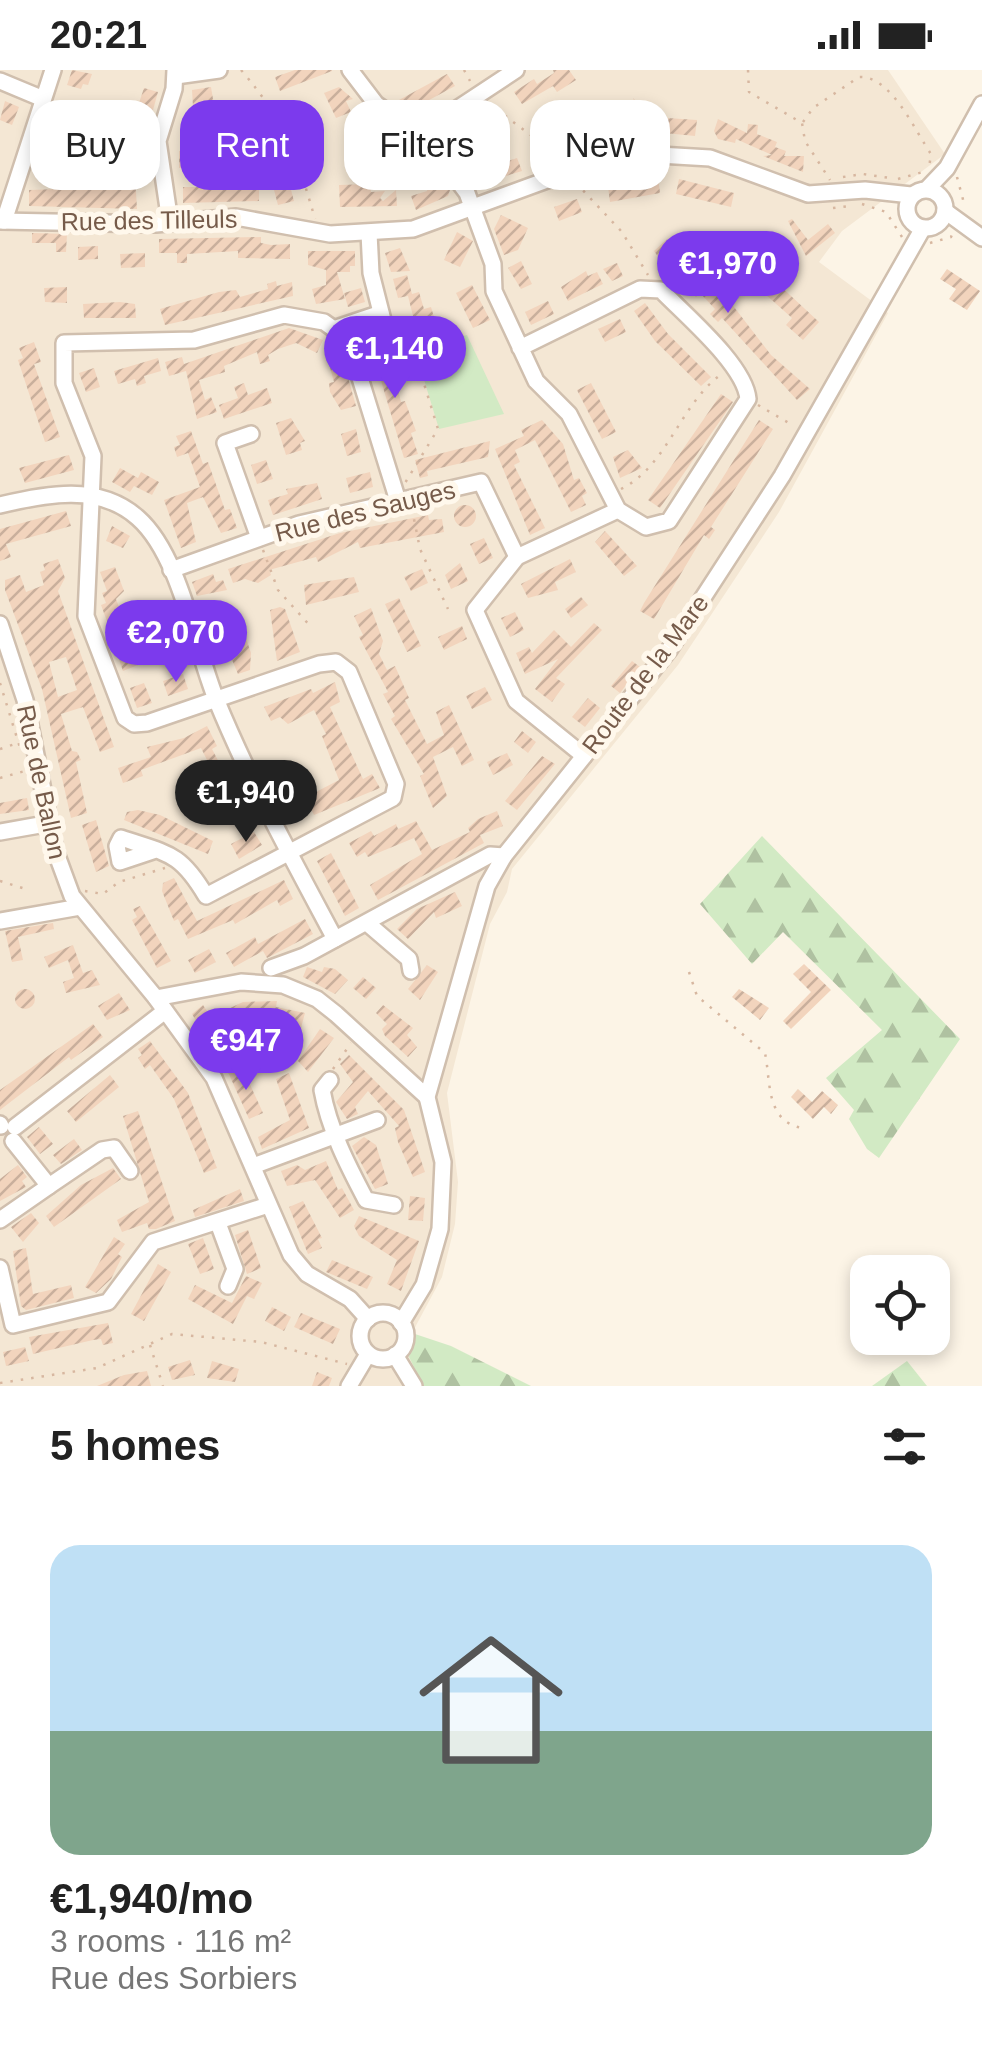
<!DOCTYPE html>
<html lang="en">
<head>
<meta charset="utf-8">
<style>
  body { margin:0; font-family:Arial,sans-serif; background:#f2f2f2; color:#222; height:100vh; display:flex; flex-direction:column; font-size:38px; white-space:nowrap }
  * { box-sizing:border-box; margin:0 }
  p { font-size:32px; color:#767676 }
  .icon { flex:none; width:55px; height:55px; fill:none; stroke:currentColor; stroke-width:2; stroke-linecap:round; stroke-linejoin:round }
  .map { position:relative; height:1316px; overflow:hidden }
  .details { display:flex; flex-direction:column; background:#fff; flex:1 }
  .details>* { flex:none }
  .hud { position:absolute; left:30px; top:30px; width:922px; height:90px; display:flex; gap:20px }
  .controls { position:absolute; left:850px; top:1185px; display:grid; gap:20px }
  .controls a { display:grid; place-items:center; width:100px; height:100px; border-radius:20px; background:#fff; box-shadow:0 5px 15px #0003; font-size:50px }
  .price { position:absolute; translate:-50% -85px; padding:0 22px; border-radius:35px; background:#7c3aed; color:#fff; font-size:32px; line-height:65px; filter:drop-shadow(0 2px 5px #0008) }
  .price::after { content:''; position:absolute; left:50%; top:60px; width:30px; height:22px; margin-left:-15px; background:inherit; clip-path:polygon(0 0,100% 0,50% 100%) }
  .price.active { background:#222; color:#fff }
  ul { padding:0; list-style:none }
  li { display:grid; align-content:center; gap:20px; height:530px; padding:0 50px }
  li+li { border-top:2px solid #e0e0e0 }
  li span { display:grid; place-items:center; height:310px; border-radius:30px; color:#555 }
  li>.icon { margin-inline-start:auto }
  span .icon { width:180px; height:180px; fill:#fffc; stroke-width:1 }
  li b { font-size:42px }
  h2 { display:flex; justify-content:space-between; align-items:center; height:120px; padding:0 50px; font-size:42px }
  .chip { padding:0 35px; border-radius:30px; background:#fff; box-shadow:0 5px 15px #0003; font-size:35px; line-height:90px }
  .chip.active { background:#7c3aed; color:#fff }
  .status { display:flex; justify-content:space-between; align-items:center; height:70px; padding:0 50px; background:#fff; direction:ltr }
  .status svg { height:28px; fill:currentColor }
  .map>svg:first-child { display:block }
  .residential { fill:#f4e7d4 }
  .green { fill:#d2eac4 }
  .forest { fill:url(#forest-firs) }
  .building { fill:url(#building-hatch); fill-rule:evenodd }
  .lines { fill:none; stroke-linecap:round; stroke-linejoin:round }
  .minor-casing { stroke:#d0bfae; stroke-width:20 }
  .path { stroke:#d7b7a0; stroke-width:2.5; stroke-dasharray:2.5 8; stroke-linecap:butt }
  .minor { stroke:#fff; stroke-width:15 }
  .labels { text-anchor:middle; stroke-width:10; stroke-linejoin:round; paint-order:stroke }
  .street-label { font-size:25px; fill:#765b4a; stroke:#fff8ec }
</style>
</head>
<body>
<div class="status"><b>20:21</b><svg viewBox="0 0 49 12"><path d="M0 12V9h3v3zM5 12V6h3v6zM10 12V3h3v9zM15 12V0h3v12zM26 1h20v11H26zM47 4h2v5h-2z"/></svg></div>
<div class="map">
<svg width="982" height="1316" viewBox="0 0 982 1316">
  <defs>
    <pattern id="forest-firs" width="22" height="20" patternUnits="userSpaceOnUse" patternTransform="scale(2.5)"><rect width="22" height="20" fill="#d2eac4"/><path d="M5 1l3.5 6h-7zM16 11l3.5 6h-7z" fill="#afc1a1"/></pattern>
    <pattern id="building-hatch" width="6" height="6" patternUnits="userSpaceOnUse" patternTransform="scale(2.5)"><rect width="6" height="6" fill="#f2d4bd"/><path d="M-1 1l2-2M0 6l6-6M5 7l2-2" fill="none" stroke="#c9af9c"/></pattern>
  </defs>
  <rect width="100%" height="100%" fill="#fcf4e6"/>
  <polygon class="residential" points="0,0 888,0 945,84 842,161 819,192 888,243 779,442 678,595 512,799 507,822 490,854 447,1023 458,1112 455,1154 442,1207 412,1263 409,1287 423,1316 0,1316"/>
  <polygon class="green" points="467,265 504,344 439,359 415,280"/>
  <g class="forest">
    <polygon points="762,766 960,969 879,1088 867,1079 849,1049 854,1040 826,1008 882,960 783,862 752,894 700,834"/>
    <polygon points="412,1263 451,1276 531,1316 423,1316 409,1287"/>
    <polygon points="907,1291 927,1316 872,1316"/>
  </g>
  <g class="building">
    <polygon points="72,0 92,4 88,15 83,14 81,19 67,15"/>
    <polygon points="295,0 332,0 332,1 280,21 275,7"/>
    <polygon points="553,0 569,0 576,10 557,22 553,16 522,34 514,22 534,9 537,14 554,3"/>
    <polygon points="447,4 455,16 407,42 399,30"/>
    <polygon points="211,17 215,41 210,42 211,70 195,70 192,20"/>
    <polygon points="339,17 353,29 346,31 351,42 336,48 324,23"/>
    <polygon points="144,18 158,22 153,40 138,36"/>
    <polygon points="633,28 652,47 697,50 695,66 644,61 634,50 641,48"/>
    <polygon points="5,31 19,37 12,55 0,50"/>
    <polygon points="78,32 91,36 80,70 67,66"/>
    <polygon points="125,44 138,48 132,66 119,62"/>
    <polygon points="479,44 487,56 466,71 485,99 517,88 522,101 489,111 491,118 480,113 447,67"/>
    <polygon points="718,49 747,63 748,54 758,55 757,64 777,72 775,77 786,81 784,86 804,86 803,102 763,86 772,85 736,69 735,73 718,69 714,61"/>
    <polygon points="358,51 377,67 366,81 348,65"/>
    <polygon points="627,51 629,63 568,81 564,68 599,54"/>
    <polygon points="393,66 413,85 402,100 394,79 394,90 380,82"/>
    <polygon points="43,75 62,81 58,94 39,88"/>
    <polygon points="193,80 193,98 179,98 179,81"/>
    <polygon points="121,87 134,87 137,139 29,136 29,120 121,117"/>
    <polygon points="427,94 450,120 448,126 416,140 411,126 427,121 428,114 418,102"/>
    <polygon points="203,107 212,107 212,113 223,113 223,118 259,117 259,131 183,133 183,117 203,117"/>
    <polygon points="658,107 660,123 610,132 608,117"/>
    <polygon points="679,109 734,123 731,137 676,124"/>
    <polygon points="370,114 371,122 385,121 380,128 383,131 396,120 397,136 340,137 339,115"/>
    <polygon points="290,116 294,131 278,135 274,120"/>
    <polygon points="577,129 582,142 559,151 554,137"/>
    <polygon points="501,145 528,158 518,180 504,185 494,159"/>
    <polygon points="792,149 808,170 828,154 835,163 806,186 788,151"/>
    <polygon points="457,162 473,171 460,197 444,190"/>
    <polygon points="32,163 67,164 66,182 56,182 56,173 32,173"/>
    <polygon points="261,167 261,173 271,175 290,174 290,189 238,188 238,181 187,184 187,193 177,193 177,183 159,183 159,169"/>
    <polygon points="667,169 714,224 723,224 731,233 771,285 810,319 797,330 722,248 718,252 710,244 715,239 700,223 696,227 664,195 654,181"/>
    <polygon points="98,176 98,189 78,190 78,177"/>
    <polygon points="400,178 410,201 391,202 385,183"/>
    <polygon points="308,181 355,181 355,196 350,196 350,202 337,202 345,229 316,234 312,219 326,215 326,200 308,195"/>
    <polygon points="145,183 145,197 121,198 120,184"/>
    <polygon points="521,191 532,214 521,219 508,198"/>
    <polygon points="617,193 623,206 612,211 603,199"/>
    <polygon points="947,199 980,221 967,240 949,229 956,219 940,209"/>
    <polygon points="586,201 588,206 597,202 603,214 568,231 561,217"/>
    <polygon points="407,205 412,224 419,222 424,239 431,237 434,247 427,249 432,266 419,270 408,226 398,228 393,209"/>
    <polygon points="276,211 277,216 292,212 293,226 165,255 160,239 219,222 236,220 240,227 268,219 267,214"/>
    <polygon points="776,212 819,252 803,270 786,255 792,248 765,224"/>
    <polygon points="472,215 490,250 473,258 456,223"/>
    <polygon points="67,217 67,233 45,232 44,218"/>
    <polygon points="361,218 365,232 348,237 344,223"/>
    <polygon points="548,231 554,244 531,255 525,242"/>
    <polygon points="120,232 135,234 136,248 84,248 83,234"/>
    <polygon points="645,233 668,264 711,307 701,316 655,271 634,241"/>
    <polygon points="620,249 626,262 605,272 598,259"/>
    <polygon points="289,258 323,270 317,283 296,273 278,279 268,285 270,291 260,294 257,282 224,296 225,302 199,310 205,330 211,327 217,342 197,349 186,301 169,306 165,292 182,287 184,294"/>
    <polygon points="34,272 41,292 34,294 60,367 45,372 18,290 23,288 19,278"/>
    <polygon points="385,274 390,291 396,289 398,298 393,300 401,332 405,331 416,361 411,363 418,384 404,388 371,277"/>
    <polygon points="158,288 161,301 144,306 146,313 137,316 135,309 118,314 114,301"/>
    <polygon points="343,290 356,336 341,340 330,322 329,313 334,312 329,294"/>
    <polygon points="94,298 100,317 86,322 79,303"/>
    <polygon points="244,313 248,325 267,318 272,333 224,349 219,335 238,328 234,317"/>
    <polygon points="591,313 616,362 602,369 577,320"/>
    <polygon points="721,324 733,332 660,438 648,430"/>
    <polygon points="291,348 305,371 300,373 302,380 286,385 276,353"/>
    <polygon points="542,350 563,374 574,410 579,408 587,423 582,426 586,435 571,442 535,370 515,380 520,392 514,395 545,458 530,465 495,379 524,366 521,360"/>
    <polygon points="759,350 773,359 711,457 715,460 709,469 704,465 654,549 640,541 644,533"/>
    <polygon points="356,359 361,382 347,386 341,364"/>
    <polygon points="191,361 203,394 208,392 225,440 230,439 237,458 221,463 203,427 187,433 196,472 181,478 164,430 200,417 188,383 177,387 174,377 180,375 176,366"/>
    <polygon points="490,371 488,387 427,401 428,406 420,408 415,390"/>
    <polygon points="628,380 642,398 620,408 613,387"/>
    <polygon points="69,385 74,400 25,413 19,398"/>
    <polygon points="266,390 273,409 257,414 251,395"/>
    <polygon points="120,398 138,408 141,402 159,412 152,425 134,416 130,422 112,412"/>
    <polygon points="370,402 373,417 350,423 346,408"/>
    <polygon points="317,413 322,429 273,445 268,430 288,424 286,419"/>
    <circle cx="465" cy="446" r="11"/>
    <polygon points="66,441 71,456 6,474 11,487 0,491 0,459"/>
    <polygon points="428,445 429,450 442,449 444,462 360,478 358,472 318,492 316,487 269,500 271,505 258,513 245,509 233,513 228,499 340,463"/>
    <polygon points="112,456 130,466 123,478 106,471"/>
    <polygon points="605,461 637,496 624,506 595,472"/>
    <polygon points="484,468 493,488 479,494 470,474"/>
    <path d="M58 489 65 508 58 521 114 677 100 682 83 637 61 644 72 681 77 682 81 690 76 692 87 743 71 748 42 619 5 520V510L20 505 26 522 44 515 40 502 45 500 43 494ZM66 587 77 620 58 627 49 592Z"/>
    <polygon points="570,489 576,502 555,512 558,520 528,528 521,514"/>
    <polygon points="460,493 468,511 451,519 445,505"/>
    <polygon points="115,497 124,521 116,529 123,548 108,554 101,535 106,533 102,523 107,521 100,502"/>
    <polygon points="422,499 428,513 411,521 404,507"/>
    <polygon points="213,504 216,512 223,510 227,520 197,526 192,512"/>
    <polygon points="354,507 359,522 306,535 304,515"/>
    <polygon points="581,527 588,535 571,548 565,539"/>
    <polygon points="399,528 421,576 407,582 385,534"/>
    <polygon points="280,537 285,539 300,582 277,591 270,540"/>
    <polygon points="371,538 383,571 379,584 387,600 395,596 409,628 405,630 427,674 444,665 436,642 449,635 474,690 462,696 453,677 433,687 447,726 433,738 420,706 424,704 391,649 395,646 383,624 388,622 359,567 363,565 354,546"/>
    <polygon points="515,542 524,560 510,567 501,548"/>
    <polygon points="238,545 251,583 250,600 238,604 216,552"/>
    <polygon points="594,553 602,560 556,608 565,614 552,632 535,619 558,589 525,604 516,583 529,577 532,583 554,560 571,577"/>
    <polygon points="462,556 467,569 444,580 438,567"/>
    <polygon points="128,566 138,595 123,601 113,572"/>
    <polygon points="632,591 640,597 620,623 611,616"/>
    <polygon points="183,604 188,619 168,626 163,611"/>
    <polygon points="335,612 340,632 330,637 363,709 372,704 380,718 314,745 303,723 312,718 314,723 339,710 322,666 326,664 314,640 288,654 280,647 271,651 264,637 311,619 313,623"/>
    <polygon points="144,613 152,633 137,638 130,618"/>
    <polygon points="485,617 492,630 472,639 466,626"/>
    <polygon points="588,628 600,638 585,657 572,647"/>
    <polygon points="207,656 217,676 212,679 246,744 232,751 205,699 210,696 201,678 141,700 143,706 123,713 118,698 151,687 147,677 184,668"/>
    <polygon points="522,661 536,672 528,683 514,672"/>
    <polygon points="507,683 513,695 493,705 487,692"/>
    <polygon points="542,686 555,694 517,740 505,731"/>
    <polygon points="27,728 29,740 0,744 0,733"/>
    <polygon points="138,740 160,745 213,771 208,784 124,750 127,742"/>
    <polygon points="497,741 503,756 480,765 484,773 378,830 370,815 422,784 414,768 368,787 365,782 357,787 349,773 371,761 374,766 396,754 398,759 416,751 432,780 470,762 468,758 478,749"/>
    <polygon points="96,750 109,796 96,802 82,755"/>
    <polygon points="254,762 262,775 239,789 231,774"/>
    <polygon points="331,783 359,838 345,846 317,791"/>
    <polygon points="174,808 197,851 284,810 293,829 280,836 277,830 235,854 233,850 188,869 178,849 174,851 162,821 163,813"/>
    <polygon points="455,822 462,836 436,848 434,842 408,869 397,859 417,839"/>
    <polygon points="140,836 171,891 157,898 132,850 137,847 133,839"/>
    <polygon points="305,849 313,864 267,888 263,881 234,897 226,883 255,867 258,874"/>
    <polygon points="53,853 54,859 18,867 23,890 12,892 5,861"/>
    <polygon points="73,875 83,903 92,900 100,915 66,923 63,912 74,908 68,890 49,898 44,887"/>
    <polygon points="209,879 216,892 195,903 188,890"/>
    <polygon points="804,894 831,920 791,959 783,951 811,922 793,904"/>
    <polygon points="427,895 438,902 420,930 408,919"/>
    <polygon points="307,897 322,902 324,897 335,899 348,910 335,924 303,907"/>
    <polygon points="363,907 376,918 366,929 353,918"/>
    <circle cx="25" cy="929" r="10"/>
    <polygon points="739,919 769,938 760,950 732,927"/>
    <polygon points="119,923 130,940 107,950 98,936"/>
    <polygon points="277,931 276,937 305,943 301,958 281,953 283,945 256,949 255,943 217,962 226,974 215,982 192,944 203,935 211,947 243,932"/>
    <polygon points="383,935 413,958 407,965 417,977 408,987 385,966 382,959 387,954 376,943"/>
    <polygon points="93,954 103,967 71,990 69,987 0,1040 0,1020"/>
    <polygon points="320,959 334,968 308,1002 298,991"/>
    <polygon points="150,971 188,1023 217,1098 204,1103 174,1029 150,995 145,999 138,988 142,985 138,979"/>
    <polygon points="349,985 404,1040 425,1102 413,1107 398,1072 395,1058 399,1056 368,1021 355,1037 358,1044 347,1049 336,1032 353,1012 340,994"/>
    <polygon points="242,997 263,1043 249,1049 228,1002"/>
    <polygon points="289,1003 309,1058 262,1079 258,1067 290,1050 276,1009"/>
    <polygon points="110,1005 119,1017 76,1052 67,1041"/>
    <polygon points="798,1019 812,1032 822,1021 838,1035 831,1044 824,1037 813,1049 791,1027"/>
    <polygon points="138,1041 175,1151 156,1159 149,1159 147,1153 122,1162 117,1150 149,1132 123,1046"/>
    <polygon points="39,1057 53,1074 40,1084 27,1067"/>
    <polygon points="364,1067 376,1075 388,1114 375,1119 352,1076"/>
    <polygon points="74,1069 82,1080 61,1094 53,1085"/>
    <polygon points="326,1091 338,1120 342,1118 354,1140 340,1148 315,1110 287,1116 281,1101 297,1095 305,1100"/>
    <polygon points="18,1095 27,1107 22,1111 26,1117 0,1131 0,1109"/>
    <polygon points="113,1098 121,1109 54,1157 46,1146 81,1115"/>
    <polygon points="240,1119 244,1131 195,1147 193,1140"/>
    <polygon points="410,1126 425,1128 423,1151 408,1150"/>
    <polygon points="303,1131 322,1168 318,1169 322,1178 308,1184 289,1137"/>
    <polygon points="31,1143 39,1153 23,1172 11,1157"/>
    <polygon points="359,1146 419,1171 401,1221 387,1214 397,1190 359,1166 354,1156"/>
    <polygon points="248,1160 261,1198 247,1204 235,1165"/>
    <polygon points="114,1167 125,1174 118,1184 122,1187 111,1209 96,1223 85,1217"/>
    <polygon points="203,1168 214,1199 200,1204 188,1174"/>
    <polygon points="26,1178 33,1224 71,1215 74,1228 26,1240 21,1236 13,1181"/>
    <polygon points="332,1190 373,1207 367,1219 326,1202"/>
    <polygon points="158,1194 171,1202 144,1251 131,1244"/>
    <polygon points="246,1206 262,1213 254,1229 247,1226 233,1254 188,1229 195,1215 232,1233"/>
    <polygon points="272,1237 291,1247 284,1261 265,1251"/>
    <polygon points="301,1243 340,1259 333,1274 294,1257"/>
    <polygon points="108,1253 113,1273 103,1275 101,1269 93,1270 33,1284 29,1267"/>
    <polygon points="25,1277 29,1291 6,1296 3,1282"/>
    <polygon points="190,1290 195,1305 172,1310 168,1297"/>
    <polygon points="212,1291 239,1299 235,1312 207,1308"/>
    <polygon points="147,1301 151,1316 97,1316 124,1305"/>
    <polygon points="317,1302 332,1308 329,1316 312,1316"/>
  </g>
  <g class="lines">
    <g class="minor-casing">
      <g id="minor">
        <path d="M350 0 376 34 428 71 467 123 493 194 494 221 536 311 569 344 618 440 646 457 669 451 748 329C745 295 685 245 661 220L640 219 520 278"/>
        <polyline points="176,6 219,0"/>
        <polyline points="0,11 41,28"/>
        <polyline points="419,64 516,0"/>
        <polyline points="927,119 947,98 982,34"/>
        <circle cx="926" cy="139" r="19"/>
        <polyline points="945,141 982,168"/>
        <polyline points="0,151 156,154 236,147 330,164 413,159 577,99 642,84 710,88 808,124 865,120 911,125"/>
        <polyline points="4,151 53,0"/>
        <polyline points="170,152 158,71 174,19 175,0"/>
        <polyline points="336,258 381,243"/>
        <polyline points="348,269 385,258 371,203 369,163"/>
        <polyline points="251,364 225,373 259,468"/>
        <path d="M0 435C46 424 99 413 138 448 180 485 195 577 216 629 250 712 293 790 335 869"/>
        <polyline points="171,500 299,454 481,412 517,487"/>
        <polyline points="0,554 25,630 55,780 72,826 156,928 214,1008 291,1185 307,1204 350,1229 368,1249"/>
        <polyline points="584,686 516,631 475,540 517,487 618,440"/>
        <polyline points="0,762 51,753"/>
        <path d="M156 780 120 792 117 776 121 768C168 784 180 782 206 826L393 728 396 714 349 602 336 592 319 594 147 653 134 654 125 648 86 546 93 386 64 313V273L194 270 284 245 324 252 348 269 398 431"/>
        <polyline points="0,851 80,837"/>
        <polyline points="367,853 409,889 411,901"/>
        <polyline points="271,898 304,886 490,785 504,786"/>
        <polyline points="156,928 241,912 283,915 317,929 336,944 427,1027"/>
        <path d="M330 1010 322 1020C329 1059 348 1096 366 1130L394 1135"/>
        <polyline points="0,1054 1,1056"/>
        <polyline points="15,1057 165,941"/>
        <polyline points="253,1096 377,1050"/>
        <polyline points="49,1116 102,1080 114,1078 130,1101"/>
        <polyline points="0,1150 49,1116 13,1071"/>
        <polyline points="218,1153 235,1199 228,1216"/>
        <polyline points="0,1198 13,1255 108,1232 153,1172 268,1135"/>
        <circle cx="383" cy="1266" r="23"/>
        <polyline points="401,1253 424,1215 440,1159 443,1092 427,1027 487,816 504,786 669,580 782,406 923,158"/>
        <polyline points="395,1285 414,1316"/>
        <polyline points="349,1316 368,1284"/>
      </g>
    </g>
    <g class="path">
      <path d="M241 0C284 50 297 86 315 149"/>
      <polyline points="464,0 470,11"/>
      <polyline points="748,0 749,22 802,53 805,71 830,110"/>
      <polyline points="488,33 540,72 558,92"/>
      <path d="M803 52 813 38 859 7C891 5 915 61 931 84L929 98"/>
      <polyline points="843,107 863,104 890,108"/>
      <polyline points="957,107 965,137"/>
      <polyline points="898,109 923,102"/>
      <polyline points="576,113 622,162 648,205"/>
      <polyline points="862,134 886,142 902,167"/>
      <polyline points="833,138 849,136"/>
      <polyline points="930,173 951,167 953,162"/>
      <polyline points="394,264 413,278 438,359 405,413"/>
      <polyline points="758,335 794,356"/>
      <path d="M621 419C668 396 680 333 723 303"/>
      <polyline points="412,439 420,479 448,539"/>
      <polyline points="263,480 278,520 312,558"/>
      <polyline points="0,613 21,681"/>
      <polyline points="0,679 15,674"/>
      <polyline points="0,708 25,701"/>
      <polyline points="0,811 29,820"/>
      <polyline points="85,821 103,824 119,812 165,798"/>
      <path d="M689 902 697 926 765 983C771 1011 765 1051 802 1058"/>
      <polyline points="333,999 351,973"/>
      <polyline points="376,1239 392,1241"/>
      <polyline points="150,1275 163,1316"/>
      <polyline points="0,1313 97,1298 172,1264 261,1272 347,1294"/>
    </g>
    <use href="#minor" class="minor"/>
  </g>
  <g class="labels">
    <g class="street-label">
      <text transform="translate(149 150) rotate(-1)" y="9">Rue des Tilleuls</text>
      <text transform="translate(365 441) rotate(-14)" y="9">Rue des Sauges</text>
      <text transform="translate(645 604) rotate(-53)" y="9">Route de la Mare</text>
      <text transform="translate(42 712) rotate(78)" y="9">Rue de Ballon</text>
    </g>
  </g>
</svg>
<div class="controls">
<a><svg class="icon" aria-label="locate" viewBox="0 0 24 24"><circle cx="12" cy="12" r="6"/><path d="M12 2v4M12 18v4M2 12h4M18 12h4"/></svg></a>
</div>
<b class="price" style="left:728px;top:246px">€1,970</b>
<b class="price" style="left:395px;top:331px">€1,140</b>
<b class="price" style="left:176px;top:615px">€2,070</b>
<b class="price active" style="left:246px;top:775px">€1,940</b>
<b class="price" style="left:246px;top:1023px">€947</b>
<div class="hud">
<a class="chip">Buy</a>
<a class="chip active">Rent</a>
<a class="chip">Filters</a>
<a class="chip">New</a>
</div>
</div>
<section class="details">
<h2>5 homes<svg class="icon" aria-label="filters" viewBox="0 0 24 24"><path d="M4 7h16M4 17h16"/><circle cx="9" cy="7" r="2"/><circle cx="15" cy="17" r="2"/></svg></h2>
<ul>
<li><span style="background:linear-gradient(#bfe0f5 60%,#7fa58c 0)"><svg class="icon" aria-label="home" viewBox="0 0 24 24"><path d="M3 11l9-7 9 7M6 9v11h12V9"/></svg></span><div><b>€1,940/mo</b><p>3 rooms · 116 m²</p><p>Rue des Sorbiers</p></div></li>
</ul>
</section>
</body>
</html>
